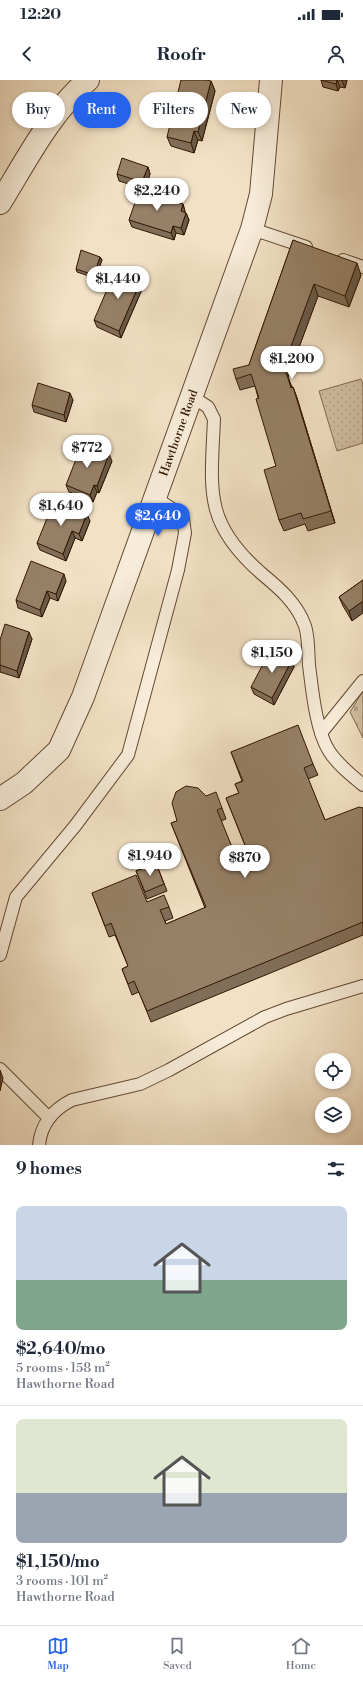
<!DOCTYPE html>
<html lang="en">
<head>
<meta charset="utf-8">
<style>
  body { margin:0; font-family:"Libre Bodoni",serif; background:#f6f6f7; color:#1f2937; height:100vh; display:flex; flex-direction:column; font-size:15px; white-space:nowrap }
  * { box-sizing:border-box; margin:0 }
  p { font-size:13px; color:#747a83 }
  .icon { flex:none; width:22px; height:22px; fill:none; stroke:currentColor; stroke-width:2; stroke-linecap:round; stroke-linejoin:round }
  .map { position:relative; height:1065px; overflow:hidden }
  .details { display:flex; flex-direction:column; background:#fff; flex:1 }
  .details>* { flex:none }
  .guide { position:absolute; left:12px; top:12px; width:339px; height:36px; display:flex; gap:8px }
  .fabs { position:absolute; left:315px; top:973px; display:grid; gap:8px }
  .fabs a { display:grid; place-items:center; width:36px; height:36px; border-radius:50%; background:#fff; box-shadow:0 2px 6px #0003; font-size:20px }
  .price { position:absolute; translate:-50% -34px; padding:0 9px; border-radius:14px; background:#fff; color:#222; font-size:13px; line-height:26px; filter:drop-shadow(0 1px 2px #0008) }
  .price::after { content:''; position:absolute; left:50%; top:24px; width:12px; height:9px; margin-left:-6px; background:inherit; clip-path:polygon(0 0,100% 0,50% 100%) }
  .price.selected { background:#2563eb; color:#fff }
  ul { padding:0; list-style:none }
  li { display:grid; align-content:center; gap:8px; height:212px; padding:0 16px }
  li+li { border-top:1px solid #e0e1e3 }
  li span { display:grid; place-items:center; height:124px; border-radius:8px; color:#555 }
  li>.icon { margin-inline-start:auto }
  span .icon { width:72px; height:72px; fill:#fffc; stroke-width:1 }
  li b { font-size:17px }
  h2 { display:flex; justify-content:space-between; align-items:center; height:48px; padding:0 16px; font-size:17px }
  .tag { padding:0 14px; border-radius:18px; background:#fff; box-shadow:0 2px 6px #0003; font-size:14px; line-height:36px }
  .tag.selected { background:#2563eb; color:#fff }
  .status { display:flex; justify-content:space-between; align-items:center; height:28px; padding:0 20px; background:#fff; direction:ltr }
  .status svg { height:11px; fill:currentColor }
  header { display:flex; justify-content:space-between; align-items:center; height:52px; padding:0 16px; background:#fff; font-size:18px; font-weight:700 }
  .dock { display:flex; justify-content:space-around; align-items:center; height:56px; border-top:1px solid #e0e1e3; background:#fff; font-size:11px; color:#747a83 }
  .dock a { display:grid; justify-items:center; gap:2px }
  .dock .selected { color:#2563eb }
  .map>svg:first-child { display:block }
  .cemetery { fill:url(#cemetery-stones); stroke:#826b52 }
  .park { fill:url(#park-dots); stroke:#826b52 }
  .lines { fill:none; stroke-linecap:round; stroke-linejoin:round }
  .service-casing { stroke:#624a32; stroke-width:14 }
  .minor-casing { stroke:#624a32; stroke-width:24 }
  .service { stroke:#f7ecd9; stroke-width:12 }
  .minor { stroke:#f7ecd9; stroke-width:22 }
  .wall { fill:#816e59; stroke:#321701 }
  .shaded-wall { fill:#695a48; stroke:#321701 }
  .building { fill:#968067; stroke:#321701 }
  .labels { text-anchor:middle; stroke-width:3.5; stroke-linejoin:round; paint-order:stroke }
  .street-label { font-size:12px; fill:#321701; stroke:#f7ecd9 }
</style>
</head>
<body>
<div class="status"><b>12:20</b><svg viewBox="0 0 49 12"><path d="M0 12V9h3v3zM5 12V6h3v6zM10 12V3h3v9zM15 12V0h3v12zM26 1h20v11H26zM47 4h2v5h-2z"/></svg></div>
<header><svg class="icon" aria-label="back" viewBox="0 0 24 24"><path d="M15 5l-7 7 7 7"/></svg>Roofr<svg class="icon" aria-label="person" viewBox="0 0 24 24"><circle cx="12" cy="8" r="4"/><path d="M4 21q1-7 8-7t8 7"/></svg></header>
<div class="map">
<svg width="363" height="1065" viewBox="0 0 363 1065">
  <defs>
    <pattern id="cemetery-stones" width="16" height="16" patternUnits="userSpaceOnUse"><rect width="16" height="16" fill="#d1bfa4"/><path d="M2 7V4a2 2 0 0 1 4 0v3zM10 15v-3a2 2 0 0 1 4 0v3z" fill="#b4a38b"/></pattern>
    <pattern id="park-dots" width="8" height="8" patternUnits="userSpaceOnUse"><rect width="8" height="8" fill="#d1bfa4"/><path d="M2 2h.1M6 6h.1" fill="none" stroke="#b4a38b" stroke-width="1.8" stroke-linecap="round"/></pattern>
  </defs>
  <rect width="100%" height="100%" fill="#f2e1c5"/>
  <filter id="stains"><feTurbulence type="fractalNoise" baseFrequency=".005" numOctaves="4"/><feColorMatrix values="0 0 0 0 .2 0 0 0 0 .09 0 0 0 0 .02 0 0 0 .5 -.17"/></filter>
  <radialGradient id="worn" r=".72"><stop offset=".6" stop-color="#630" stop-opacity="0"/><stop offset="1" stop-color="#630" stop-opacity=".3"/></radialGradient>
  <polygon class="cemetery" points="363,611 363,658 350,632"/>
  <polygon class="park" points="361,299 363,305 363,363 337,371 319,311"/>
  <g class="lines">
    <g class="service-casing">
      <g id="service">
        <polyline points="252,149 306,167"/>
        <polyline points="343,180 363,187"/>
        <path d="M191 316 208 327 214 339C211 410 203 442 261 493 279 508 297 523 305 546 309 558 308 573 309 585 312 609 316 651 329 671 337 684 351 695 363 705"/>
        <polyline points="321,653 363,601"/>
        <polyline points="0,875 16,817 75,746 128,675 178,490 185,453 183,439 177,432 154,417"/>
        <polyline points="0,989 49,1038"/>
        <path d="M39 1065C41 1044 54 1029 72 1020L140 1004 169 990 265 937 286 929 363 906"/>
      </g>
    </g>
    <g class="minor-casing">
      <g id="minor">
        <path d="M0 123C26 81 50 33 88 0"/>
        <path id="s1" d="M0 719 24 703 59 670 83 617 252 149 261 114 271 0"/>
      </g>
    </g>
    <use href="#service" class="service"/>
    <use href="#minor" class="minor"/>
  </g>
  <g class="wall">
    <polygon points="321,0 347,0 345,8 340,7 338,11 323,7"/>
    <polygon points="211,1 215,11 202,61 198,60 194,73 171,66 167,57"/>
    <polygon points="148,87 150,94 145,109 119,101 117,94"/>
    <polygon points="183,124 185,132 186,133 189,140 184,155 176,153 174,160 132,147 129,140"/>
    <polygon points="293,160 361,195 349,227 318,216 288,297 292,307 293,307 297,318 335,443 308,451 305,444 284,451 279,440 276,386 255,306 240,310 236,299 249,285"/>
    <polygon points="100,177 102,180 95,198 77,192 76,189"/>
    <polygon points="141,200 143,207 121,258 97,247 94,240"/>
    <polygon points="73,320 66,342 34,332 32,325"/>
    <polygon points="112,381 99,413 97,412 93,422 69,412 66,405"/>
    <polygon points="90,441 82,461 75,458 66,481 40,470 37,463"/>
    <polygon points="363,500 352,541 343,526 339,517"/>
    <polygon points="66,501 58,521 50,518 42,537 18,528 16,520"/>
    <polygon points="32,559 19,598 0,592 0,560"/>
    <polygon points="292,580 294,587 274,625 254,614 251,607"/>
    <polygon points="231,672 313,684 318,695 308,699 325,740 363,728 363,855 151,942 139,912 132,915 122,889 128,886 115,855 109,857 92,813 147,822 169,827 173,838 165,841 166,844 205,828 171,743 177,741 206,716 222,728 226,739 221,741 240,787 252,783 226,718 239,713 235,704 242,701"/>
    <polygon points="156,783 167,811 147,819 136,791"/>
  </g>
  <g class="shaded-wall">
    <polygon points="337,0 340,7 338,11 336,4"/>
    <polygon points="342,0 347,0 345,8 342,1"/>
    <polygon points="211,1 215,11 202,61 198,52"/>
    <polygon points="194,51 198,60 194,73 191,63"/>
    <polygon points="148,87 150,94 145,109 142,102"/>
    <polygon points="183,124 185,131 184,138 181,131"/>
    <polygon points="186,133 189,140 184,155 181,148"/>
    <polygon points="173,146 176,153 174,160 171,153"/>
    <polygon points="100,177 102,180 95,198 94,195"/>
    <polygon points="357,183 361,195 349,227 345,216"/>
    <polygon points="141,200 143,207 121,258 119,251"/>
    <polygon points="314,204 318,216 288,297 295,319 284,285"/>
    <polygon points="293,307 297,318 335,443 331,431"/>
    <polygon points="70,313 73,320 66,342 64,335"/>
    <polygon points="109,374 112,381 99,413 97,406"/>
    <polygon points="94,405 97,412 93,422 90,415"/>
    <polygon points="87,434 90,441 82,461 79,454"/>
    <polygon points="72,451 75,458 66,481 63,474"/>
    <polygon points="64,494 66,501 58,521 56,514"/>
    <polygon points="47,511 50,518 42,537 40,530"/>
    <polygon points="363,521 363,533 352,541 349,531"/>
    <polygon points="29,552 32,559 19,598 17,591"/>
    <polygon points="292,580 294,587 274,625 272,618"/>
    <polygon points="0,990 3,998 0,1011"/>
  </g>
  <g class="building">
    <polygon points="181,0 206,0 211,1 198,52 194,51 191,63 167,57"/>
    <polygon points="321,0 337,0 336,4"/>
    <polygon points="122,78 148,87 142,102 117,94"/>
    <polygon points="139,111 183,124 181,131 186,133 181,148 173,146 171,153 129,140"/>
    <polygon points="293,160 357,183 345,216 314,204 284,285 291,308 293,307 331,431 303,439 301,433 279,440 264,390 276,386 256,319 259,318 251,294 236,299 233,289 249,285"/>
    <polygon points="81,170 100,177 94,195 76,189"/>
    <polygon points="116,189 141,200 119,251 94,240"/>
    <polygon points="38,303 70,313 64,335 32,325"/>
    <polygon points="82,364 109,374 97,406 94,405 90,415 66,405"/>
    <polygon points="54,421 87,434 79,454 72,451 63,474 37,463"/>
    <polygon points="31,481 64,494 56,514 47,511 40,530 16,520"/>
    <polygon points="363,500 363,521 349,531 339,517"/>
    <polygon points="5,544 29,552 17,591 0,585 0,560"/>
    <polygon points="271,569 292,580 272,618 251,607"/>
    <polygon points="298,645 313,684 304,688 325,740 359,727 363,728 363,842 147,931 134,901 128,904 122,889 128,886 111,843 105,846 92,813 136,795 147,822 164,815 169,827 160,830 166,844 206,827 171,743 177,741 172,723 176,712 186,706 198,708 206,716 216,712 222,728 217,730 240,787 252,782 226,718 239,713 235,704 243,701 231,672"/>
    <polygon points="156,783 164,804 145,812 136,791"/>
  </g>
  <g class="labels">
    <g class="street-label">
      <text dy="4" stroke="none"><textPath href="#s1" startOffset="416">Hawthorne Road</textPath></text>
    </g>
  </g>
  <rect width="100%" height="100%" filter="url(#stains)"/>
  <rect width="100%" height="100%" fill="url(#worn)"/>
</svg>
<div class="fabs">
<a><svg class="icon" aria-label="locate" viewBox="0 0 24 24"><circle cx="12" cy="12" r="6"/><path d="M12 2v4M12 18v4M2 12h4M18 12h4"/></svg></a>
<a><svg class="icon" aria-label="layers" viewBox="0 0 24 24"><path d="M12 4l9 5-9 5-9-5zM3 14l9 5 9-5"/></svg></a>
</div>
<b class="price" style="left:157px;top:132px">$2,240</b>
<b class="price" style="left:118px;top:220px">$1,440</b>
<b class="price" style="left:292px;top:300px">$1,200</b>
<b class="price" style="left:87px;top:389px">$772</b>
<b class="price" style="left:61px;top:447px">$1,640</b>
<b class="price selected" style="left:158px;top:457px">$2,640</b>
<b class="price" style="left:272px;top:594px">$1,150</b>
<b class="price" style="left:150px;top:797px">$1,940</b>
<b class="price" style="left:245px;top:799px">$870</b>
<div class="guide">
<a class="tag">Buy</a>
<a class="tag selected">Rent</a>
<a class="tag">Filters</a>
<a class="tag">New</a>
</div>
</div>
<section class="details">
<h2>9 homes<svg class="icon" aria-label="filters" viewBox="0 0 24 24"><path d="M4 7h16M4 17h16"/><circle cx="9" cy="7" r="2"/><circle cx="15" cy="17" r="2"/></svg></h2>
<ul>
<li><span style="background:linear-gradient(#c9d6e8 60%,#7fa58c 0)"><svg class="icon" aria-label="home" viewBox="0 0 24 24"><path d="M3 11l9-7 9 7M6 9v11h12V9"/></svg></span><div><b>$2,640/mo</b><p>5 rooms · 158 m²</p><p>Hawthorne Road</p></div></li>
<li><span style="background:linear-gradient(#dfe7d0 60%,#9aa5b1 0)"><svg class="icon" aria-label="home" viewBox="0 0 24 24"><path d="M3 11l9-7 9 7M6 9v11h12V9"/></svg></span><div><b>$1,150/mo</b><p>3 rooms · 101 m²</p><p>Hawthorne Road</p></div></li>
</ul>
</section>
<nav class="dock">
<a class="selected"><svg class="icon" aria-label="map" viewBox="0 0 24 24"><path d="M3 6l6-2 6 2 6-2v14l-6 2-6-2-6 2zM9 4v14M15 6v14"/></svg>Map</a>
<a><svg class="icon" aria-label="saved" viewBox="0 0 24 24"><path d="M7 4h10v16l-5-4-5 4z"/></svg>Saved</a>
<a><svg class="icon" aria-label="home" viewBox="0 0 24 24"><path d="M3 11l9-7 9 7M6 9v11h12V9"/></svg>Home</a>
</nav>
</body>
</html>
